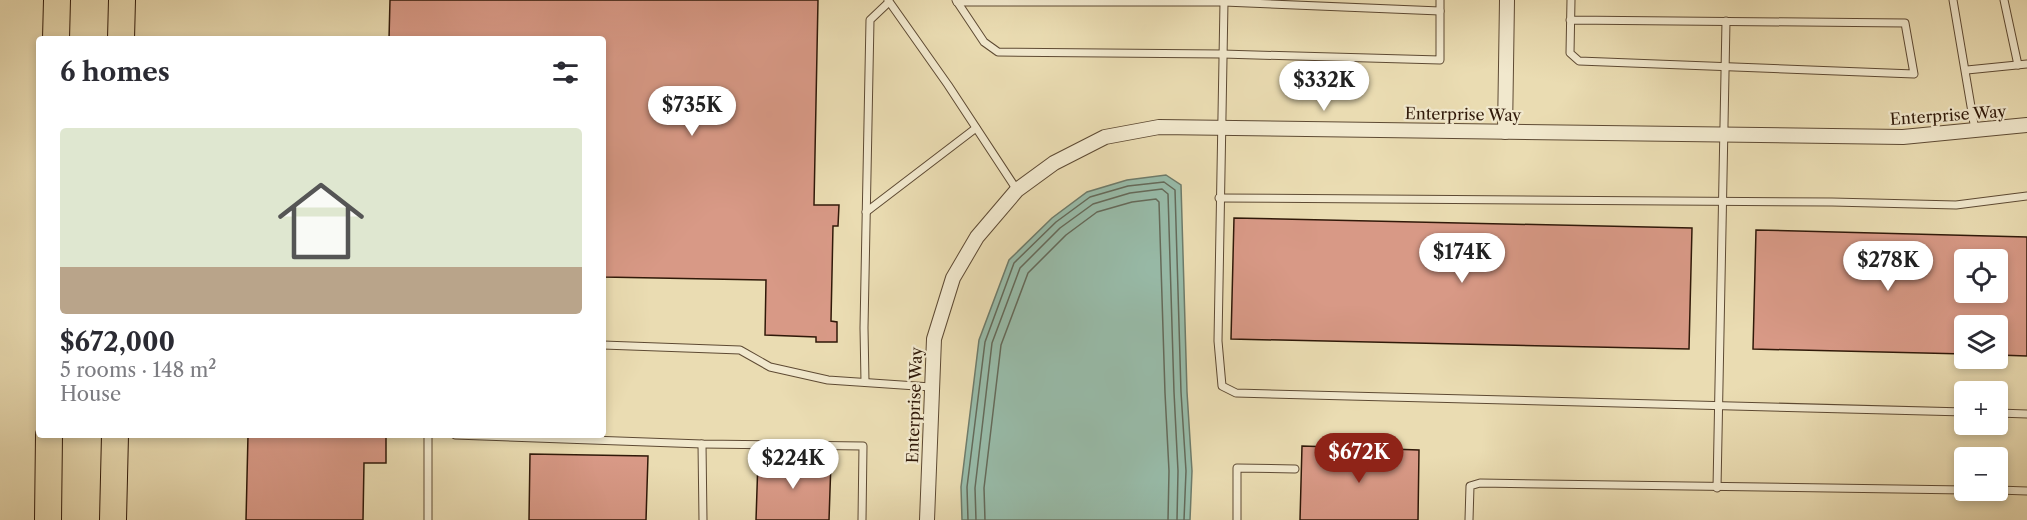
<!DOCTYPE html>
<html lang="en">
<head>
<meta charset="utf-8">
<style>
  body { margin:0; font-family:"Libre Caslon Text",serif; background:#f2f2f3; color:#2b2b33; height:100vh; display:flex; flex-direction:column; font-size:22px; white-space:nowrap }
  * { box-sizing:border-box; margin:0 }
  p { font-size:20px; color:#7c7c81 }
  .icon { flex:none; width:33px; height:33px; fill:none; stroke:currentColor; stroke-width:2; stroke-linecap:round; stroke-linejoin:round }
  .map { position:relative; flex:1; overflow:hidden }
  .details { position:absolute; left:36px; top:36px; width:570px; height:402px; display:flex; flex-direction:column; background:#fff; border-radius:6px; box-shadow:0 3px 9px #0003 }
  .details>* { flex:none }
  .fabs { position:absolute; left:1954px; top:249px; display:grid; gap:12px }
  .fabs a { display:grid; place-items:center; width:54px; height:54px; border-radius:6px; background:#fff; box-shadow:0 3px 9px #0003; font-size:30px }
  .price { position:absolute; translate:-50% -51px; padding:0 14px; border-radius:21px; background:#fff; color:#222; font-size:20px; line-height:39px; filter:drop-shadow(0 2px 3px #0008) }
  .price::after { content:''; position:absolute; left:50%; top:36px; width:18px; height:14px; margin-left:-9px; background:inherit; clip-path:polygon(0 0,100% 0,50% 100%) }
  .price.on { background:#8f2418; color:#fff }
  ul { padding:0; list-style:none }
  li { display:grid; align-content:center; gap:12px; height:318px; padding:0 24px }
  li span { display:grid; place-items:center; height:186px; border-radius:6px; color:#555 }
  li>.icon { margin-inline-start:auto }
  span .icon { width:108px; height:108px; fill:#fffc; stroke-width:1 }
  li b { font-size:26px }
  h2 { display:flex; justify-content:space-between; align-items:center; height:72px; padding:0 24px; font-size:26px }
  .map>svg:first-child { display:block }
  .water { fill:#98bcaa; stroke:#6e7b6a; stroke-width:1.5 }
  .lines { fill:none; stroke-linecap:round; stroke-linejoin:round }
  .shore { stroke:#646a5a; stroke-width:1.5 }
  .building { fill:#d89986; stroke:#301909; stroke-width:1.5; fill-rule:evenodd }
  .lane-casing { stroke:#5e4a33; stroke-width:9 }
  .street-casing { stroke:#5e4a33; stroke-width:16 }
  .highway-casing { stroke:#301909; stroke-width:28 }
  .lane { stroke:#f1e8cd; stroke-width:7 }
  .street { stroke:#f1e8cd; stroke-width:14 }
  .highway { stroke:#eadcb2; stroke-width:26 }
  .labels { text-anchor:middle; stroke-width:4.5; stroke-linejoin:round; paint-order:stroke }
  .street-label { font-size:16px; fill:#301909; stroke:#f1e8cd }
</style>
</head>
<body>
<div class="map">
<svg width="2027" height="520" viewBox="0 0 2027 520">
  <rect width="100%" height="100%" fill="#eadcb2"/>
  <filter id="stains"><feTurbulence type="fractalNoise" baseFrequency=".00333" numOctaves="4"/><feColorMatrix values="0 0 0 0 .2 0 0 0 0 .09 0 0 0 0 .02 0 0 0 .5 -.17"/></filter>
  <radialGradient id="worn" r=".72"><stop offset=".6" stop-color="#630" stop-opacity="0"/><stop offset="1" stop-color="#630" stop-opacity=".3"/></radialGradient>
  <polygon class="water" points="1166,175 1181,185 1187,392 1192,471 1190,520 962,520 961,487 979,340 1009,260 1052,218 1087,192 1127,180"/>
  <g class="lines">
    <g class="shore">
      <polyline points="968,520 967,487 985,342 1014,263 1056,222 1090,197 1128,186 1164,182 1175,190 1181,392 1186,471 1184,520"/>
      <polyline points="976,520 975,488 992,343 1020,268 1060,228 1093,204 1130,193 1162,189 1168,194 1174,392 1178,471 1177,520"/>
      <polyline points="985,520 984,488 1001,345 1028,273 1066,235 1097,212 1132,202 1156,199 1159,202 1165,393 1169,471 1168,520"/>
    </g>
  </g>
  <g class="building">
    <polygon points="390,0 818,0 814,205 839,205 838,226 833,226 831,321 837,322 837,342 816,342 816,337 765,335 766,280 603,277 603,39 389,39"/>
    <polygon points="1234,218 1692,228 1689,349 1231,339"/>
    <path d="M1756 230 2027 237V356L1998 355V326H1965V354L1753 349ZM1965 260H1998V292H1965Z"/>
    <polygon points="248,435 386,435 386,463 364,463 363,520 246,520"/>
    <polygon points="1302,446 1419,450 1418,520 1300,520"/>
    <polygon points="530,454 648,456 646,520 529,520"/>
    <polygon points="758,460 831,461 829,520 756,520"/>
  </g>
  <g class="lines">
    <g class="lane-casing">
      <g id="lane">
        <polyline points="888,0 948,85 1017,190"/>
        <polyline points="956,0 984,42 998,52 1222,54 1440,60 1440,0"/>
        <polyline points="1953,0 1975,130"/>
        <polyline points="2004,0 2018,65"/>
        <polyline points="957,2 1224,2 1440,11"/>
        <polyline points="1224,2 1218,341 1222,386 1236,393 1965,412"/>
        <polyline points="1570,20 1905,23 1914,74 1579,61 1570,53 1571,0"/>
        <polyline points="1967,70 2027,64"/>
        <polyline points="1219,198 1832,202 1956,205 2027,196"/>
        <polyline points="866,212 976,128"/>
        <polyline points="603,345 740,350 770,367 828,380 931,387"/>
        <polyline points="865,382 864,328 870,20 889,2"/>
        <polyline points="1998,413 2027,414"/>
        <polyline points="455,435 702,444 863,446 862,520"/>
        <polyline points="702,444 703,520"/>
        <polyline points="1717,488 1726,21"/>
        <polyline points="1998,490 2027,491"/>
        <polyline points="428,520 428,435"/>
        <polyline points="1237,520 1237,468 1295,469"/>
        <polyline points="1469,520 1470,486 1480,483 1965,490"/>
      </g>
    </g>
    <g class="street-casing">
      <g id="street">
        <polyline points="1505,132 1507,0"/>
        <polyline points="927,520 934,339 953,278 977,237 1017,190 1054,163 1105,137 1159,127 1903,137 2027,125"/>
      </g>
    </g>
    <g class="highway-casing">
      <g id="highway">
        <polyline points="56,39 57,0"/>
        <polyline points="121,39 122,0"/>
        <polyline points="48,520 49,435"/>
        <polyline points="113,520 115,435"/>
      </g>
    </g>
    <use href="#lane" class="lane"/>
    <use href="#street" class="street"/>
    <use href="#highway" class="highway"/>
  </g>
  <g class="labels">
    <g class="street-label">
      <text transform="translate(1463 114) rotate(1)" y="6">Enterprise Way</text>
      <text transform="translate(1948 115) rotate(-4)" y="6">Enterprise Way</text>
      <text transform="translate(914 405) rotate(-88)" y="6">Enterprise Way</text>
    </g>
  </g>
  <rect width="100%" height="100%" filter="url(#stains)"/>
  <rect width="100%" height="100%" fill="url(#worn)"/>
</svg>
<div class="fabs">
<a><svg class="icon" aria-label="locate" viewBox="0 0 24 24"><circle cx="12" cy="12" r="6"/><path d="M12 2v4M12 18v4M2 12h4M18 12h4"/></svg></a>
<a><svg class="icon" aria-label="layers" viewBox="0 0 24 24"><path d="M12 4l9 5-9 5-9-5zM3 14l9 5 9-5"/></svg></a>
<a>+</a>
<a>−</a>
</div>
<b class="price" style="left:1324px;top:112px">$332K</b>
<b class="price" style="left:692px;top:137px">$735K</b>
<b class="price" style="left:1462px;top:284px">$174K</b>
<b class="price" style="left:1888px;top:292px">$278K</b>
<b class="price on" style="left:1359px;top:484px">$672K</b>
<b class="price" style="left:793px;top:490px">$224K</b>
<section class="details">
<h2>6 homes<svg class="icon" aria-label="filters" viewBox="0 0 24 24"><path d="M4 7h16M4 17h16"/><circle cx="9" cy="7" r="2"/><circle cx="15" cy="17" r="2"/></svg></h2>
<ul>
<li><span style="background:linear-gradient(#dfe7d0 75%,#b9a48a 0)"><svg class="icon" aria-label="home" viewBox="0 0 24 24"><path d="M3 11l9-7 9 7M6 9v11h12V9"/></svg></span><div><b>$672,000</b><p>5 rooms · 148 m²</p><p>House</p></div></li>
</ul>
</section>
</div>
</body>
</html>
